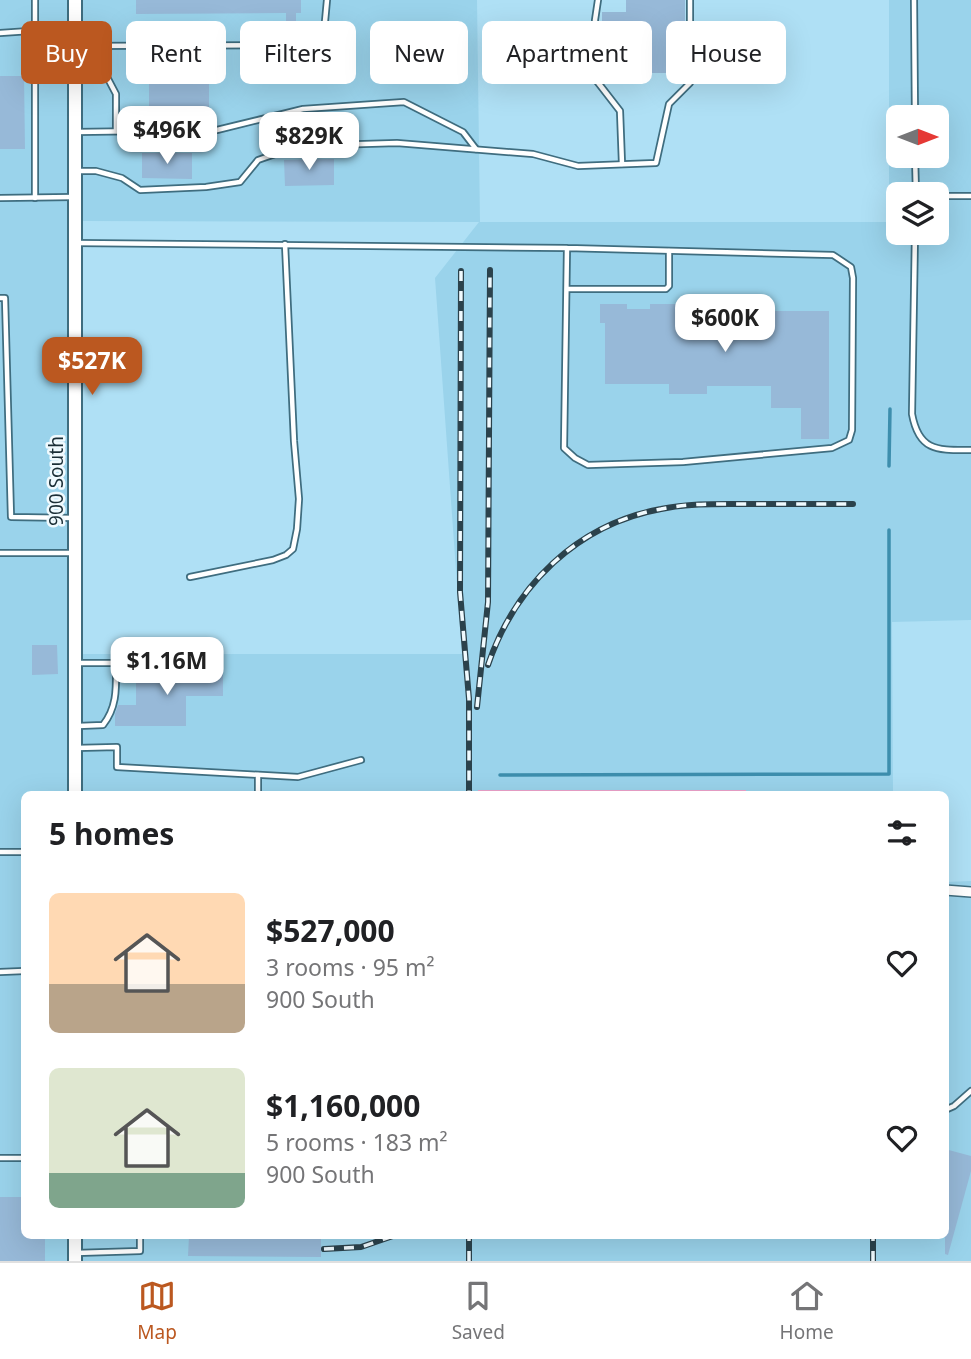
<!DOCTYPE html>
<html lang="en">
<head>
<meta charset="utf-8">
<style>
  body { margin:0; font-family:"Noto Sans",sans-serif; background:#f6f6f6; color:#202124; height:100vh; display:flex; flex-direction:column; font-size:26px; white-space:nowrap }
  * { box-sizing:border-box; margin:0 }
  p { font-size:23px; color:#757577 }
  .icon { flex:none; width:38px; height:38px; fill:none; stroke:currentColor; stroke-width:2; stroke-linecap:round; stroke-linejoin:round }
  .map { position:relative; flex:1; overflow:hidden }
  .drawer { position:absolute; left:21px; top:791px; width:928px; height:448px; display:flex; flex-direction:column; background:#fff; border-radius:10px; box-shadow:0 7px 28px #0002 }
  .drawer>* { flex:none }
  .banner { position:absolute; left:21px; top:21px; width:929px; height:63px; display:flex; gap:14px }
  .needle { width:46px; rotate:90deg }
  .buttons { position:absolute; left:886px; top:105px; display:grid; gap:14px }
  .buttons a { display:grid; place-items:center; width:63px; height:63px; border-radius:10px; background:#fff; box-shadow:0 7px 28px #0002; font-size:35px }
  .price { position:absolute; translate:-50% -60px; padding:0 16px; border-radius:14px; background:#fff; color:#222; font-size:23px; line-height:46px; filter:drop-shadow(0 2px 4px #0008) }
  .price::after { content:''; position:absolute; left:50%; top:42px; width:21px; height:16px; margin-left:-10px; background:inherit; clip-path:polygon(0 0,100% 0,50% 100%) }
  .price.selected { background:#bb5820; color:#fff }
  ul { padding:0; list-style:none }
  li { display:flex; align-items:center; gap:21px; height:175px; padding:0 28px }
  li span { display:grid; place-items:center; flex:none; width:196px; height:140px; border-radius:10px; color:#555 }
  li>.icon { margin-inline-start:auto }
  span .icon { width:84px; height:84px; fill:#fffc; stroke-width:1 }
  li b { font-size:30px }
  h2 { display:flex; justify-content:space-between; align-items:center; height:84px; padding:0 28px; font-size:30px }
  .chip { padding:0 24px; border-radius:10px; background:#fff; box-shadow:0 7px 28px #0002; font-size:24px; line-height:63px }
  .chip.selected { background:#bb5820; color:#fff }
  .tabs { display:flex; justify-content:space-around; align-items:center; height:98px; border-top:2px solid #e0e0e0; background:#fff; font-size:19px; color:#757577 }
  .tabs a { display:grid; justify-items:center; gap:4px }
  .tabs .selected { color:#bb5820 }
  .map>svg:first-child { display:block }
  .built { fill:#9ad3eb; fill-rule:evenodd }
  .green { fill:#eda2ca }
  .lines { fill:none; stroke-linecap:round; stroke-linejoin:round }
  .stream { stroke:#3d8ead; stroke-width:3.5 }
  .building { fill:#97b9d8 }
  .lane-casing { stroke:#3f6d7f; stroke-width:8 }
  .street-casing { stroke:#3f6d7f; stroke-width:12 }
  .secondary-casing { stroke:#3f6d7f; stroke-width:16 }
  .lane { stroke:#fff; stroke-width:4.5 }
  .street { stroke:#fff; stroke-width:9 }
  .secondary { stroke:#fff; stroke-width:12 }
  .rail-casing { stroke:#2b424c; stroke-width:6 }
  .rail { stroke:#f0fafe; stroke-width:3.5; stroke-dasharray:10; stroke-linecap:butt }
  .labels { text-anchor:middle; stroke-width:5; stroke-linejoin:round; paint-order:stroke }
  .street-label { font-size:19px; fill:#1a2e36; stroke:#f0fafe }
</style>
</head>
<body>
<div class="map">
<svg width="971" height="1261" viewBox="0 0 971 1261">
  <rect width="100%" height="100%" fill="#afe0f5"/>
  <path class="built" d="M0 0H477L480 222H889V0H971V620L892 622 893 794H24V1236H945V882L971 881V1261H0ZM898 117H936V156H898ZM898 194H936V233H898ZM83 221 479 222 435 278 462 654H83Z"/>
  <rect class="green" x="478" y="790" width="268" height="4"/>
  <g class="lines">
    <g class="stream">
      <polyline points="889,466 890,409"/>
      <polyline points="500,775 889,774 889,530"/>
    </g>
  </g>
  <g class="building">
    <polygon points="136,0 301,0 301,13 296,13 296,23 286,23 286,13 136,14"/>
    <polygon points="626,0 685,0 685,73 602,73 602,12 626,12"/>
    <polygon points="209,74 209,120 149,120 149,75"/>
    <polygon points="0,76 24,76 25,149 0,149"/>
    <polygon points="142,153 192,153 192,179 142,178"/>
    <polygon points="334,159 334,185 285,186 284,160"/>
    <polygon points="600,304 627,304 627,309 650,309 650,304 683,304 683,311 829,311 829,439 801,439 801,408 771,408 771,386 707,386 707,394 669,394 669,384 605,384 605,323 600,323"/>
    <polygon points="32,645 57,645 58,674 32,675"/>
    <polygon points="136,671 223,671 223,696 186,696 186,726 115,726 115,714 118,705 136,705"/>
    <polygon points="945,1149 971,1156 971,1171 948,1255 945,1254"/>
    <polygon points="0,1197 24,1197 24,1236 45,1236 45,1261 0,1261"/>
    <polygon points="189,1236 321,1236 321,1257 188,1256"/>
  </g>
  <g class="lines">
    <g class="lane-casing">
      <g id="lane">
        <polyline points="35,0 35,198"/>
        <polyline points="598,0 595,20 596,80 620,111 622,164"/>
        <polyline points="914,0 915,117"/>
        <polyline points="0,33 74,28"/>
        <polyline points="76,46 300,45 313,41 324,32 327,0"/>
        <polyline points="76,74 106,75 116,94 116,131"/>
        <polyline points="76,132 217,130 303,109 404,102 463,132 476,149"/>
        <polyline points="915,156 916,194"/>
        <polyline points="76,171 96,171 122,178 140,190 206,187 240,182 258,160 298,146 397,143 533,154 578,166 656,163 669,104 690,83 690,0"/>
        <polyline points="936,196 971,196"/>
        <polyline points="0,198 73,197"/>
        <path d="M915 233 912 414C919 452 938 450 971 450"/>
        <polyline points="76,243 567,248 833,255 851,267 853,278 852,430 849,440 832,448 683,462 588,465 575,458 564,448 567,248"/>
        <polyline points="567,289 666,289 669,286 669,251"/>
        <polyline points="0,298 5,298 11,517 74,518"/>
        <polyline points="0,553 74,553"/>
        <polyline points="190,577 273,560 286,555 293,549 297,529 299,499 294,441 285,244"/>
        <polyline points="76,663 178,663"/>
        <path d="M78 726 103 725C118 706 116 686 116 663"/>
        <polyline points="76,748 117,747 117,767 298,777 361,760"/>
        <polyline points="258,775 258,794"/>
        <polyline points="0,852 24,852"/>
        <polyline points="0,972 24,971"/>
        <polyline points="945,1110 954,1106 971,1091"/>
        <polyline points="0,1158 24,1158"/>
        <polyline points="76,1253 140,1251 140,1236"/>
      </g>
    </g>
    <g class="street-casing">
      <polyline id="street" points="945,890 971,892"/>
    </g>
    <g class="secondary-casing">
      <g id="secondary">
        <polyline points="75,794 75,0"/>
        <polyline points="75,1236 75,1261"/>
      </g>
    </g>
    <use href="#lane" class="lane"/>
    <use href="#street" class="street"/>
    <use href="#secondary" class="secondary"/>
    <g class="rail-casing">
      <g id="rail">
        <polyline points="461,271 460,592 469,699 469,794"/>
        <path d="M488 665C515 585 578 524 661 509 690 503 718 504 747 504 782 504 818 504 853 504"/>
        <polyline points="477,707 488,602 490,270"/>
        <polyline points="324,1249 361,1247 393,1236"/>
        <polyline points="469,1261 469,1236"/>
        <polyline points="873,1261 873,1236"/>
      </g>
    </g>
    <use href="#rail" class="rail"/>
  </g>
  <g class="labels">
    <g class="street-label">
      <text transform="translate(56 481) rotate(-90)" y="7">900 South</text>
    </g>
  </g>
</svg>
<div class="buttons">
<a><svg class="needle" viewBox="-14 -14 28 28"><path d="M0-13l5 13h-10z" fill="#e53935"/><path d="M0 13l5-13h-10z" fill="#757577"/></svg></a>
<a><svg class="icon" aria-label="layers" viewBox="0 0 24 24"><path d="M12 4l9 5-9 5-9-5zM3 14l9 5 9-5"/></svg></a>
</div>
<b class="price" style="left:167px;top:166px">$496K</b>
<b class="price" style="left:309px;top:172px">$829K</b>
<b class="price" style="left:725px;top:354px">$600K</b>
<b class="price selected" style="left:92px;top:397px">$527K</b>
<b class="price" style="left:167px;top:697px">$1.16M</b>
<div class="banner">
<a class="chip selected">Buy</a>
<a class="chip">Rent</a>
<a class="chip">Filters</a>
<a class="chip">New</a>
<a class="chip">Apartment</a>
<a class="chip">House</a>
</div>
<section class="drawer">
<h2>5 homes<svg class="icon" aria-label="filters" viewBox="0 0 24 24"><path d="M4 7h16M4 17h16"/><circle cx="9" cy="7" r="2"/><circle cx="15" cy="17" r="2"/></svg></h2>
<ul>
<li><span style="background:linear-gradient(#ffd9b3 65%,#b9a48a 0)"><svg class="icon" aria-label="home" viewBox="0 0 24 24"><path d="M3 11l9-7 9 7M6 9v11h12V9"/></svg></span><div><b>$527,000</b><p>3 rooms · 95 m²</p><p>900 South</p></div><svg class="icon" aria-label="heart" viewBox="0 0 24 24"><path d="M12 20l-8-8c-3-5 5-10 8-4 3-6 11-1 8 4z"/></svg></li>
<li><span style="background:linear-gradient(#dfe7d0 75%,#7fa58c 0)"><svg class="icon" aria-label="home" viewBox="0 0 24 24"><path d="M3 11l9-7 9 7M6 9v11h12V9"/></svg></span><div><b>$1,160,000</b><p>5 rooms · 183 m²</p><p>900 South</p></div><svg class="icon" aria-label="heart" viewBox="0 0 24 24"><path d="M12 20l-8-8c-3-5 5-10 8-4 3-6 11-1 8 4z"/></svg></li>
</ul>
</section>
</div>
<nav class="tabs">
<a class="selected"><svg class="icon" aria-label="map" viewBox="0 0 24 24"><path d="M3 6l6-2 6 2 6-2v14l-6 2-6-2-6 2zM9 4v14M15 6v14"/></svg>Map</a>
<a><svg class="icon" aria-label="saved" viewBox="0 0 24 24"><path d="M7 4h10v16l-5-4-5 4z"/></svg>Saved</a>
<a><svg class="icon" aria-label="home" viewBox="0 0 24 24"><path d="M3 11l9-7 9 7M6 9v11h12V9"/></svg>Home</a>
</nav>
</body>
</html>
